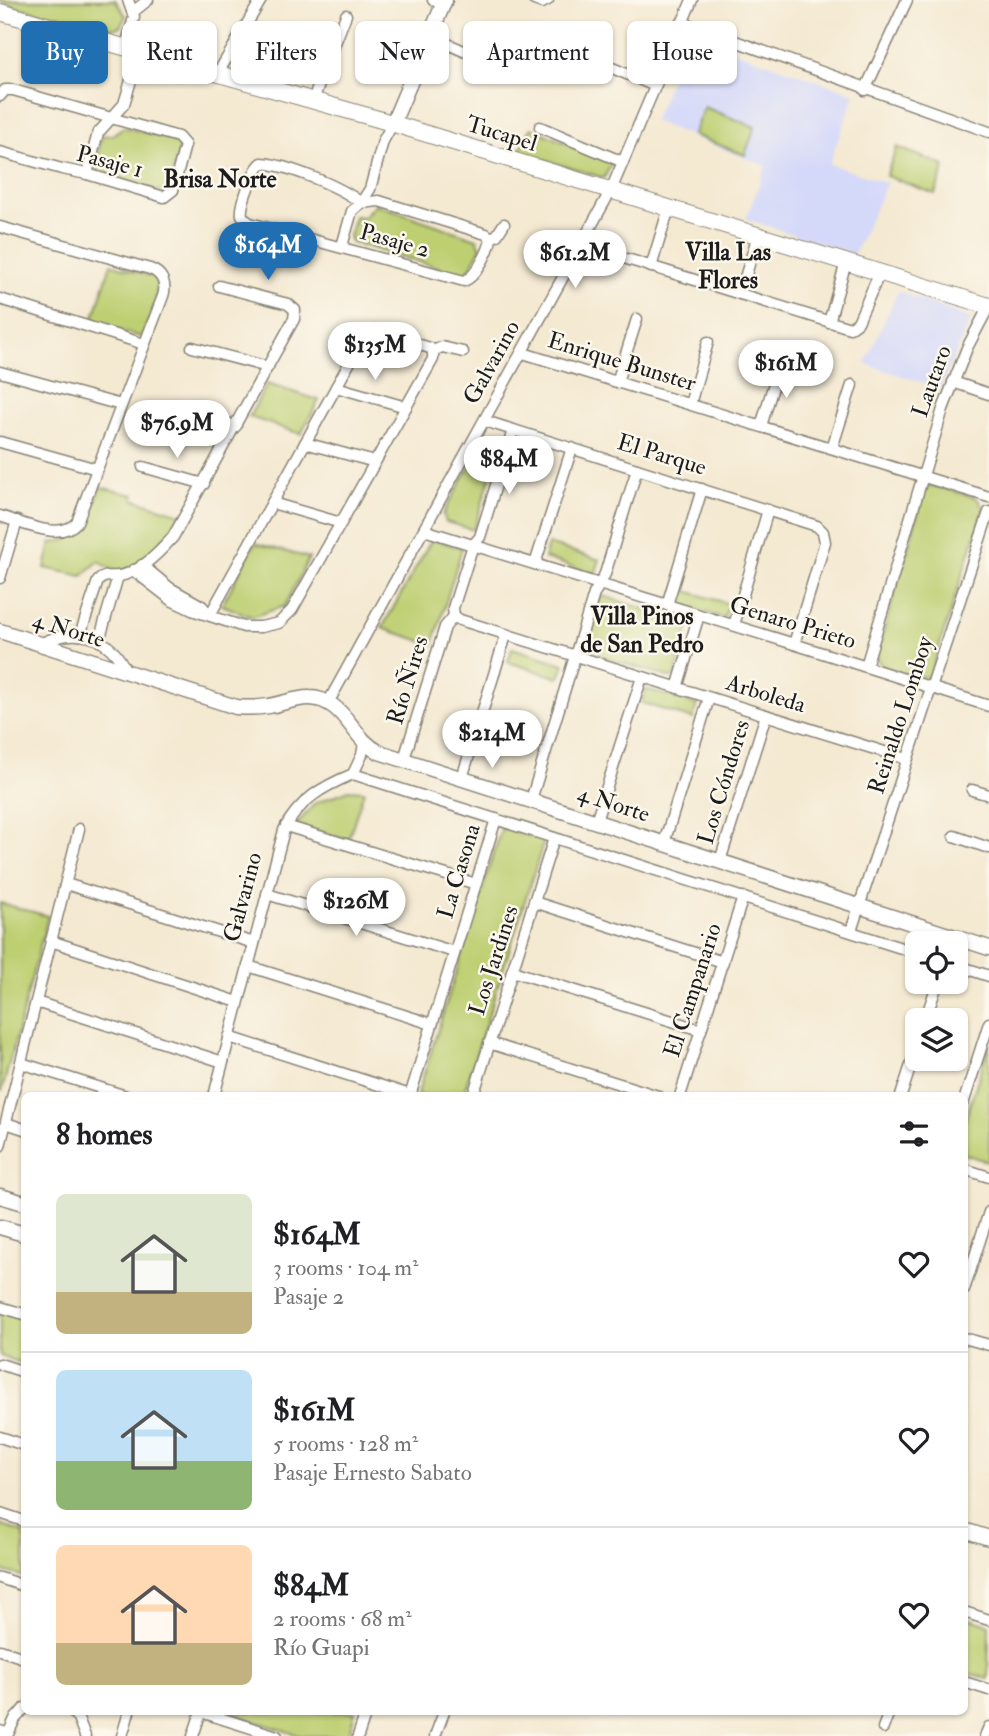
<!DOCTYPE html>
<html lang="en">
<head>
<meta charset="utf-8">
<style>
  body { margin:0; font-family:"IM FELL Double Pica",serif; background:#f6f6f6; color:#202124; height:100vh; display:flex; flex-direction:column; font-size:26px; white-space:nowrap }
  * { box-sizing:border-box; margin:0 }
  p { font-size:23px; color:#757577 }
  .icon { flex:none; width:38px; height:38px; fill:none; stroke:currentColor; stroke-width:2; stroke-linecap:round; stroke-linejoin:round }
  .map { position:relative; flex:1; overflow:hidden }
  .panel { position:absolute; left:21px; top:1092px; width:947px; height:623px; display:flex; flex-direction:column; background:#fff; border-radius:10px; box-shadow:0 2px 5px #0004 }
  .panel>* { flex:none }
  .hud { position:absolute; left:21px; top:21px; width:948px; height:63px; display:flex; gap:14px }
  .controls { position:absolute; left:905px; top:931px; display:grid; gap:14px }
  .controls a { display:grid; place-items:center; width:63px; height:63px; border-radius:10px; background:#fff; box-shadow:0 2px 5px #0004; font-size:35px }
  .price { position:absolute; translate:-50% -60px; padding:0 16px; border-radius:24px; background:#fff; color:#222; font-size:23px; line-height:46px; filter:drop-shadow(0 2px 4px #0008) }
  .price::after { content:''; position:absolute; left:50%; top:42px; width:21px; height:16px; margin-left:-10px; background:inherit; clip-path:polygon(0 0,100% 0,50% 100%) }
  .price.current { background:#1f6fb2; color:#fff }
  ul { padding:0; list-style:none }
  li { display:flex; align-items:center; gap:21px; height:175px; padding:0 35px }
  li+li { border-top:2px solid #e0e0e0 }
  li span { display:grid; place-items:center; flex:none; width:196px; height:140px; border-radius:10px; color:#555 }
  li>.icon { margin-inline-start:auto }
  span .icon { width:84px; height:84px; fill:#fffc; stroke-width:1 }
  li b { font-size:30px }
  h2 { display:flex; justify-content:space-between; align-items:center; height:84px; padding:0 35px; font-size:30px }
  .tag { padding:0 24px; border-radius:10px; background:#fff; box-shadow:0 2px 5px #0004; font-size:24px; line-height:63px }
  .tag.current { background:#1f6fb2; color:#fff }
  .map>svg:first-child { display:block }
  .built { fill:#d4d8f9 }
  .green { fill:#becf72; stroke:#6d7647; stroke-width:2 }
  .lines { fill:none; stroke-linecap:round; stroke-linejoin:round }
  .minor-casing { stroke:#888276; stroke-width:13 }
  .tertiary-casing { stroke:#888276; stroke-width:17 }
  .secondary-casing { stroke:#888276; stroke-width:18 }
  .minor { stroke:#fff; stroke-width:10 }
  .tertiary { stroke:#fff; stroke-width:14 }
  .secondary { stroke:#fff; stroke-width:16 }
  .labels { text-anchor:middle; stroke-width:5; stroke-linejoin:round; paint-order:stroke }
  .street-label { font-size:23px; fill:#1c1c1c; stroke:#fbf7ec }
  .neighbourhood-label { font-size:24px; font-weight:bold; fill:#1c1c1c; stroke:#fbf7ec }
</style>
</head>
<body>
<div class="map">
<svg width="989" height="1736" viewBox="0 0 989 1736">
  <rect width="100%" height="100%" fill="#fbf7ec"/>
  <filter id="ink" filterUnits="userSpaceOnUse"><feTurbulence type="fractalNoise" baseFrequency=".0143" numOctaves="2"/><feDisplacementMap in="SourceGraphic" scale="14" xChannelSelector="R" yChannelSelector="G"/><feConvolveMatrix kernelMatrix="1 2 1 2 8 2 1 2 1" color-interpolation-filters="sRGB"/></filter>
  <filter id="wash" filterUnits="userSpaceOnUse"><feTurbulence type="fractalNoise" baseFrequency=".00686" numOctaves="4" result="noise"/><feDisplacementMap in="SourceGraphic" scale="28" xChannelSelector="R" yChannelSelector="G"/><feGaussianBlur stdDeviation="1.57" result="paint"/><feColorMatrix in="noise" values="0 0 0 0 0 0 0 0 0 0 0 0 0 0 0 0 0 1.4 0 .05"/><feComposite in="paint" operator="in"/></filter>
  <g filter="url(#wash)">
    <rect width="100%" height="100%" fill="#f4e9d1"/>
    <g class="built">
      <polygon points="689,35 855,94 829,164 887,183 854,254 746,219 766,166 653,121"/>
      <polygon points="898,291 971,319 940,388 865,364"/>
    </g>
    <g class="green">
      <polygon points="0,0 115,0 126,16 120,27 104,30 0,2"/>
      <polygon points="704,107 755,127 745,155 693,135"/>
      <polygon points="124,127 177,141 180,148 168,188 162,192 99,174 95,167 102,136 112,135"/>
      <polygon points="531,128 612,163 604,178 519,152"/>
      <polygon points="897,147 945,166 935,194 886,176"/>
      <polygon points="375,204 477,239 481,247 467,273 461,274 351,242 349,236 355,216 364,217"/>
      <path d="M111 264 151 276 156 279C160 299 149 319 141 337L92 323Z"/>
      <polygon points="267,384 319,400 301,434 249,417"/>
      <polygon points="489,433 502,438 474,530 446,522 443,514"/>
      <path d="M931 485 977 498 984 508 931 672 927 677C918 678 889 670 881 665 877 661 878 659 877 654L925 490Z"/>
      <path d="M100 487 134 495 133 499 181 514C171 532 142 569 119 571 111 571 105 565 99 561L82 576 45 568 51 543C90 538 90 519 100 487Z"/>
      <polygon points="432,539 462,548 433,645 382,628"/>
      <polygon points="255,543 309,558 285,606 252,617 222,605"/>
      <polygon points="548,544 600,560 595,574 544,558"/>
      <polygon points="677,588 729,604 724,618 673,602"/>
      <polygon points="603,596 687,622 689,626 676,673 672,678 587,652 582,647 599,601"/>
      <polygon points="512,648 564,664 559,678 508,662"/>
      <polygon points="646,689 697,705 693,719 642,703"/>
      <polygon points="349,790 364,791 348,840 296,825 315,803"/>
      <polygon points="502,827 544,841 463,1095 417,1096"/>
      <polygon points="0,903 48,916 2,1091 0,1091"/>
      <polygon points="989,1044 989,1162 964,1154 964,1124"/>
      <polygon points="0,1311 24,1318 24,1364 0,1356"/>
      <polygon points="0,1525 24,1533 24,1577 0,1570"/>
      <polygon points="964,1617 989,1625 988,1679 964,1672"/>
      <polygon points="227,1712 355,1712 348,1736 301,1736"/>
    </g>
  </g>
  <g filter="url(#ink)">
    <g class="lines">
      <g class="minor-casing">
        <g id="minor">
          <polyline points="433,0 443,4"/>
          <polyline points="534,0 542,3 548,0"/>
          <polyline points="133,12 148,0"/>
          <polyline points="682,22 989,132"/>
          <polyline points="430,36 511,72"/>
          <polyline points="126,46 134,17 128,0"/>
          <polyline points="572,51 655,86"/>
          <polyline points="218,73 261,0"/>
          <polyline points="865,90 907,0"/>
          <polyline points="0,96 5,90 13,90 178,137 185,145 173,190 164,197 87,174 62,169 0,152"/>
          <polyline points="313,100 346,15"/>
          <polyline points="540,127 623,162"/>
          <polyline points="87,174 98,133 124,104 140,50"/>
          <path d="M361 203C342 187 287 165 262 163 254 168 240 205 242 215 244 220 246 220 250 223L464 281C476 277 490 250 491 238L497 235 504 224"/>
          <polyline points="361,203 379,201 486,234 491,238"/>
          <path d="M0 227 150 269C162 273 167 284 163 296L77 522C60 542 21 522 0 516"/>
          <polyline points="342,246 352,211 361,203 370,189 383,141 393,123"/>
          <polyline points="627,259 850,328 858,322 880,272"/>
          <polyline points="651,267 669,208"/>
          <polyline points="740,294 758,235"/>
          <polyline points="0,299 144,344"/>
          <polyline points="829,322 846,262"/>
          <polyline points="192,347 268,367"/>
          <polyline points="433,351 442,347 463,352"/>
          <polyline points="523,353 989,497"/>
          <polyline points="0,372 121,405"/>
          <polyline points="617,382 637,319"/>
          <polyline points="953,382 989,394"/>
          <polyline points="336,387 406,407"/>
          <polyline points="690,404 708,342"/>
          <polyline points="170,407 236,426"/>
          <polyline points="485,421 817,526 823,532 825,542 794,644"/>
          <polyline points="761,426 780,364"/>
          <polyline points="0,442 97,469"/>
          <polyline points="305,443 375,462"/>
          <polyline points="832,448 852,385"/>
          <polyline points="143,467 204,484"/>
          <polyline points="272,503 341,523"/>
          <polyline points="424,530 794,644 989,706"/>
          <polyline points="535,564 572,448"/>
          <polyline points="142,565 170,588 202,606 210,615"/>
          <polyline points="133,570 173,601 192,610 244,627 261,627 279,623 292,610 433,359 433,351"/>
          <polyline points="0,578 17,521"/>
          <polyline points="667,605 702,489"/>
          <polyline points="210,615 366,333 375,331 430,348 433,351"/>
          <polyline points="454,616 460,620 907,759"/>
          <polyline points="454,616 453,608 473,545 480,537 513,430"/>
          <polyline points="734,625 768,510"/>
          <path d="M80 635 98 581C105 574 110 577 119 576 140 573 160 552 173 537L294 319 295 310 288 304 219 286"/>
          <polyline points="99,641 118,576"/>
          <path d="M40 644C75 626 109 634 126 671"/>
          <polyline points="866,666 943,409 967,348 989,306"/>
          <polyline points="677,688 699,615"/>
          <polyline points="328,703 611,190 692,0"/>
          <polyline points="404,759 445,627 454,616"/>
          <polyline points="353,774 917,953"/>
          <polyline points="462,778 506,635"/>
          <polyline points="972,790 989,795"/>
          <polyline points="531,800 594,594 605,574 637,469"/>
          <polyline points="596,821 642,677"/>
          <polyline points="286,826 476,884"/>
          <polyline points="954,836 989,848"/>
          <polyline points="664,843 709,698"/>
          <polyline points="720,861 766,715"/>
          <polyline points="66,884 254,943"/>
          <polyline points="267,894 454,952"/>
          <polyline points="534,902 723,962"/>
          <polyline points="851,931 989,512"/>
          <polyline points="51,941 238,1002"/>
          <polyline points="956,965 989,976"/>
          <polyline points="248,966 432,1024"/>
          <polyline points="512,971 701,1030"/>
          <polyline points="36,1002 223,1062"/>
          <polyline points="925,1020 938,982"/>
          <polyline points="229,1037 410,1095"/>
          <polyline points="489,1043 658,1096"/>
          <polyline points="21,1063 126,1096"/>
          <path d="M214 1096 284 830C299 800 322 787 353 774L362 755 364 743"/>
          <polyline points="410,1096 496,819"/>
          <polyline points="473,1096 554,838"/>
          <polyline points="680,1096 743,897"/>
          <polyline points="901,1096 917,1046"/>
          <polyline points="964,1101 989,1023"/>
          <polyline points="6,1123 24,1129"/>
          <polyline points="0,1146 79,829"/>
          <polyline points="964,1169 989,1177"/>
          <polyline points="964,1290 989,1212"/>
          <polyline points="0,1307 24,1314"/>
          <polyline points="964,1338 989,1345"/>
          <polyline points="0,1364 24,1372"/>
          <polyline points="0,1437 24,1445"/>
          <polyline points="0,1513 24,1521"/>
          <polyline points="0,1578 24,1586"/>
          <polyline points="964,1612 989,1620"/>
          <polyline points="0,1650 24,1658"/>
          <polyline points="964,1682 989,1690"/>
          <polyline points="72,1712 78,1718 85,1736"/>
          <polyline points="201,1712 277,1736"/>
          <polyline points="883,1728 889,1712"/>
          <polyline points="0,1731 8,1734 15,1719 24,1709"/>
          <polyline points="122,1736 129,1712"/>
          <polyline points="193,1736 201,1712"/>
          <polyline points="358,1736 366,1712"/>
          <polyline points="435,1736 444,1712"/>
          <polyline points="985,1736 989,1727"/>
        </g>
      </g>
      <g class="tertiary-casing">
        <g id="tertiary">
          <polyline points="393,123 445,0"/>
          <path d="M0 631 236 707C248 708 258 708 269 706 292 702 311 690 333 706 351 719 357 741 379 752L989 948"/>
          <polyline points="0,1196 24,1203"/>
          <polyline points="0,1227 24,1234"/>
          <polyline points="964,1530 989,1538"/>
        </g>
      </g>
      <g class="secondary-casing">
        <polyline id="secondary" points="0,12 378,119 989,306"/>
      </g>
      <use href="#minor" class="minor"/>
      <use href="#tertiary" class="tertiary"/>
      <use href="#secondary" class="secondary"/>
    </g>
  </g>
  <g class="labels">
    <g class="street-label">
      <text transform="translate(502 133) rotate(17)" y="8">Tucapel</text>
      <text transform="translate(110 161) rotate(15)" y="8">Pasaje 1</text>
      <text transform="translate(395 240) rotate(16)" y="8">Pasaje 2</text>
      <text transform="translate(622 361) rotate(17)" y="8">Enrique Bunster</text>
      <text transform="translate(491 362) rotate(-61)" y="8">Galvarino</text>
      <text transform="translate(931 381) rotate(-70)" y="8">Lautaro</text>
      <text transform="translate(662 454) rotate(17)" y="8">El Parque</text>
      <text transform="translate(793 622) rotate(17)" y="8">Genaro Prieto</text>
      <text transform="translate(69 629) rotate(17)" y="8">4 Norte</text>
      <text transform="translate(407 680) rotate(-73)" y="8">Río Ñires</text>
      <text transform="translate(766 693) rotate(17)" y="8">Arboleda</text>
      <text transform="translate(900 715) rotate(-72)" y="8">Reinaldo Lomboy</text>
      <text transform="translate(723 782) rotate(-73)" y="8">Los Cóndores</text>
      <text transform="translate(614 803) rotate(18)" y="8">4 Norte</text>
      <text transform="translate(458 871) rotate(-73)" y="8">La Casona</text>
      <text transform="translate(242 897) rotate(-75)" y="8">Galvarino</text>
      <text transform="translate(493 960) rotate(-72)" y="8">Los Jardines</text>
      <text transform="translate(692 990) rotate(-72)" y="8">El Campanario</text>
    </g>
    <g class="neighbourhood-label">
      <text x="220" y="187">Brisa Norte</text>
      <text x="728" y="260">Villa Las<tspan x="728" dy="28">Flores</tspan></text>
      <text x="642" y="624">Villa Pinos<tspan x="642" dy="28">de San Pedro</tspan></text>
    </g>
  </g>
</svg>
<div class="controls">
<a><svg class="icon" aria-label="locate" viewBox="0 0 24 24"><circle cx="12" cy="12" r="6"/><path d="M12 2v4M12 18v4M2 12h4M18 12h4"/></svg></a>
<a><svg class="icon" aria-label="layers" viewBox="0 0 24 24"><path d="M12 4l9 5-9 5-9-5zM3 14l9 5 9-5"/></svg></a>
</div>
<b class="price current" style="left:268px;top:282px">$164M</b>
<b class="price" style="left:575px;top:290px">$61.2M</b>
<b class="price" style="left:375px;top:382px">$135M</b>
<b class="price" style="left:786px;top:400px">$161M</b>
<b class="price" style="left:177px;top:460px">$76.9M</b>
<b class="price" style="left:509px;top:496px">$84M</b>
<b class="price" style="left:492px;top:770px">$214M</b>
<b class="price" style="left:356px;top:938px">$126M</b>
<div class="hud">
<a class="tag current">Buy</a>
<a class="tag">Rent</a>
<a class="tag">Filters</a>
<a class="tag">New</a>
<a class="tag">Apartment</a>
<a class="tag">House</a>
</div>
<section class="panel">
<h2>8 homes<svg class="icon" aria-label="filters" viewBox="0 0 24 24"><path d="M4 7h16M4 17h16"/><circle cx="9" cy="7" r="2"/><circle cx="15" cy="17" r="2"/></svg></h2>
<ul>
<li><span style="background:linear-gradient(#dfe7d0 70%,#c2b280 0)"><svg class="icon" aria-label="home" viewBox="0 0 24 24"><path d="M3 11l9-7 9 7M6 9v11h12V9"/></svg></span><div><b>$164M</b><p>3 rooms · 104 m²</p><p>Pasaje 2</p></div><svg class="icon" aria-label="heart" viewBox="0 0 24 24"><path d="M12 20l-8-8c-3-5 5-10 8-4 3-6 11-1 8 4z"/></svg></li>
<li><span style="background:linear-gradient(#bfe0f5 65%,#8fb573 0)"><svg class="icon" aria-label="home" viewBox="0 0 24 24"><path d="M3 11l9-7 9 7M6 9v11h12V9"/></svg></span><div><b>$161M</b><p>5 rooms · 128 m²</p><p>Pasaje Ernesto Sabato</p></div><svg class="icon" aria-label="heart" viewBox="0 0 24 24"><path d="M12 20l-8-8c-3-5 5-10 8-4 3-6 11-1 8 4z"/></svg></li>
<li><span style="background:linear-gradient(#ffd9b3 70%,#c2b280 0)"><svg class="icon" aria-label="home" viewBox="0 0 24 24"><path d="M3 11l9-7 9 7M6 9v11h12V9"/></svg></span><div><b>$84M</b><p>2 rooms · 68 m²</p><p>Río Guapi</p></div><svg class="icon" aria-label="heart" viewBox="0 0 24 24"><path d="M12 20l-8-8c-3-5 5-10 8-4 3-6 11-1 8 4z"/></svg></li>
</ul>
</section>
</div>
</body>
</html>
